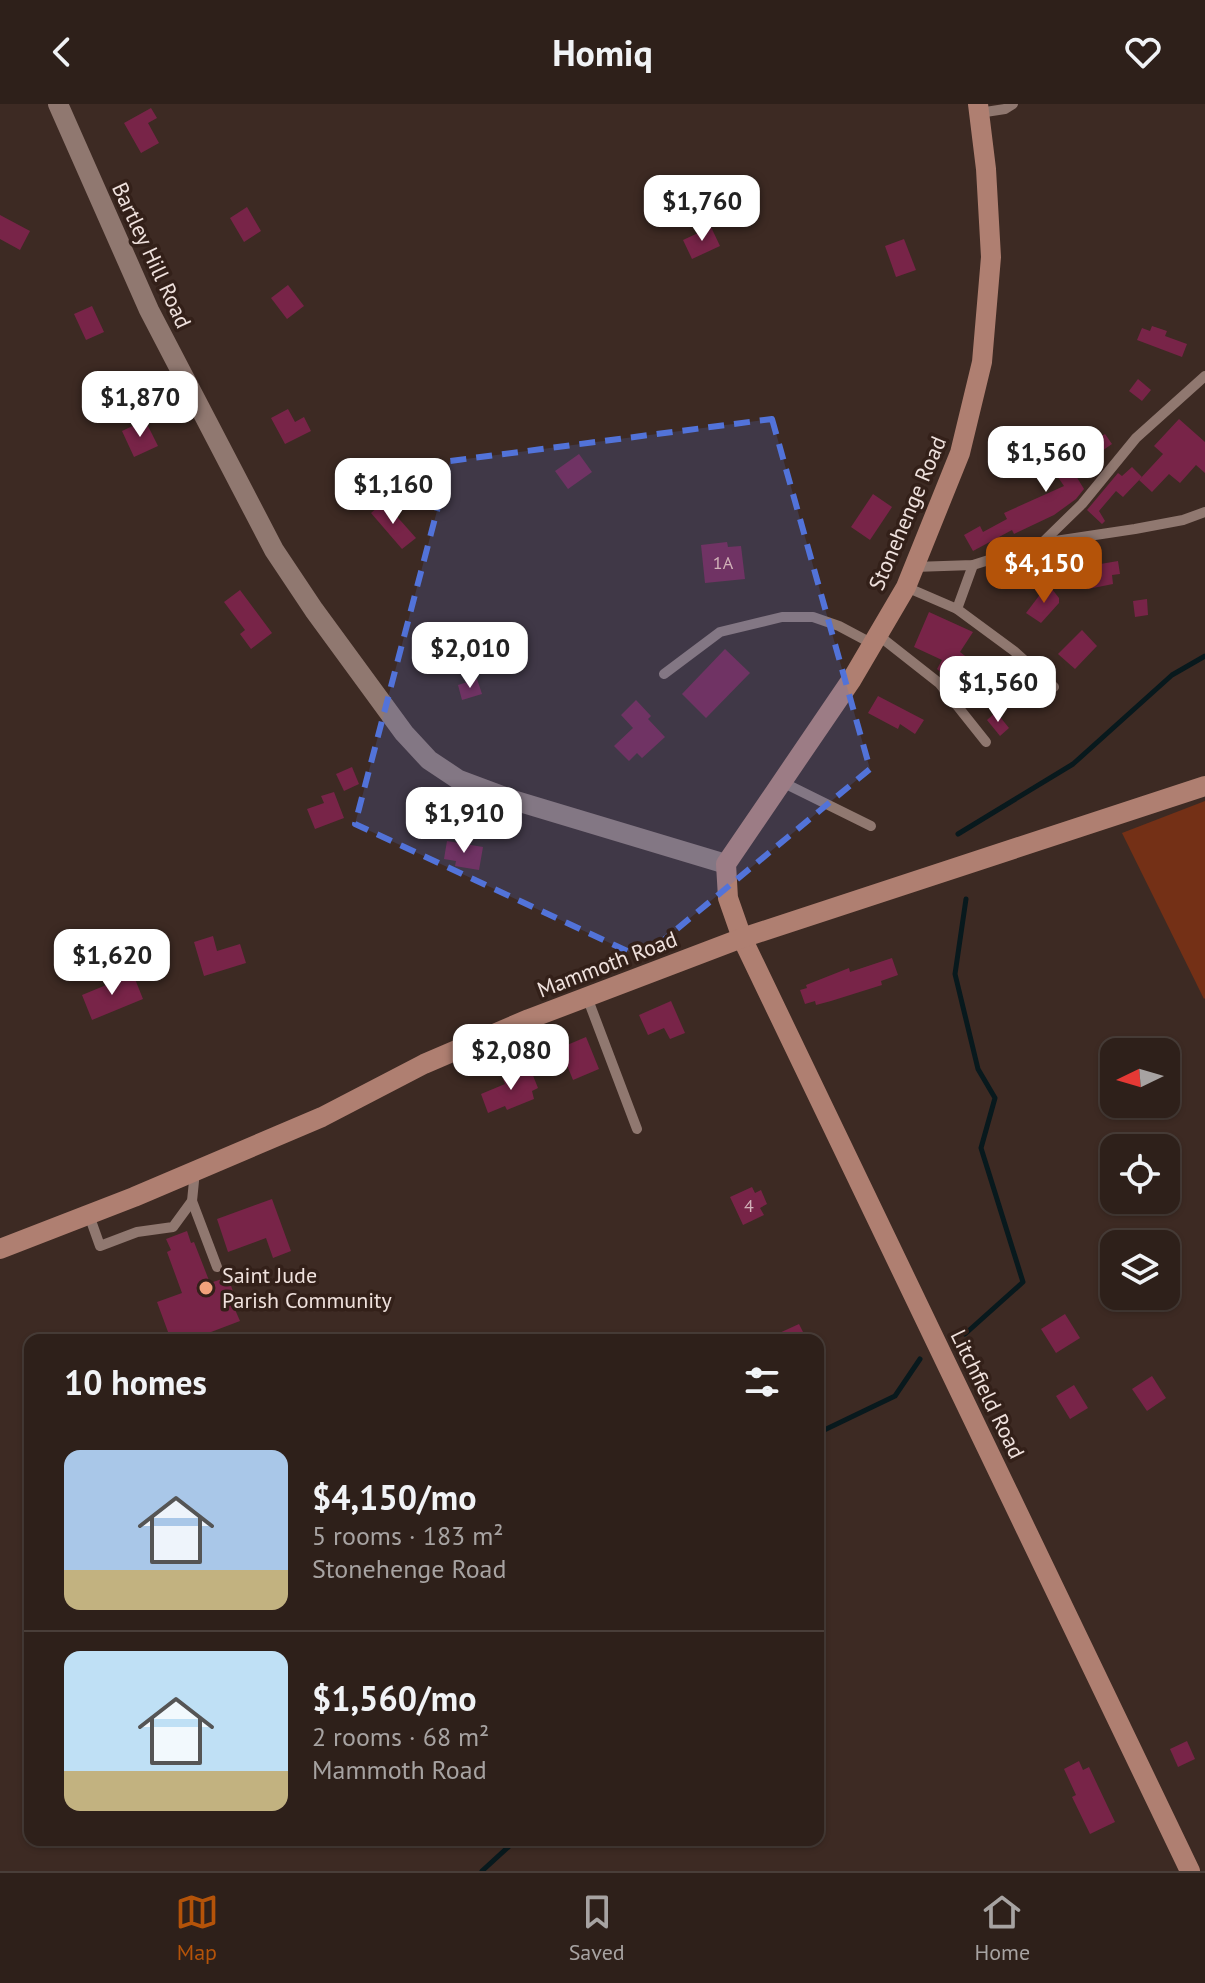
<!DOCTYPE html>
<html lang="en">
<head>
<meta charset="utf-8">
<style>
  body { margin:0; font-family:"PT Sans",sans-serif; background:#3a2d27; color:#f1f3f6; height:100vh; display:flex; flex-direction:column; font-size:30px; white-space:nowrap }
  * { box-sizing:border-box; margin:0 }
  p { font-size:26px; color:#a7a3a2 }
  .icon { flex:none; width:44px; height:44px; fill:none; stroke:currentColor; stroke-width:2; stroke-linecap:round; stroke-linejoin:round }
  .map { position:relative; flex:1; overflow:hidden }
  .sheet { position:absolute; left:24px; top:1230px; width:800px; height:512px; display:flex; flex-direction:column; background:#2e201a; border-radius:16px; box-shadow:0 2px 6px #0004,0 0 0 2px #493e39 }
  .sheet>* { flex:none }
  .needle { width:52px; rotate:265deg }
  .controls { position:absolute; left:1100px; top:934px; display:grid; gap:16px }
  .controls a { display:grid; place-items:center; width:80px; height:80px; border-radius:16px; background:#2e201a; box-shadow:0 2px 6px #0004,0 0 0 2px #493e39; font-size:40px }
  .price { position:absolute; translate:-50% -68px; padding:0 18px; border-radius:16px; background:#fff; color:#222; font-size:26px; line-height:52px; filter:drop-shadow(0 2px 4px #0008) }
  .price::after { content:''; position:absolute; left:50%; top:48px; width:24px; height:18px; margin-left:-12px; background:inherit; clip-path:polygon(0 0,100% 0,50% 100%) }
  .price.active { background:#b45309; color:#fff }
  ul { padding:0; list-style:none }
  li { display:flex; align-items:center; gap:24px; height:200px; padding:0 40px }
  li+li { border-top:2px solid #493e39 }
  li span { display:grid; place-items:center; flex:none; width:224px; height:160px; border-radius:16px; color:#555 }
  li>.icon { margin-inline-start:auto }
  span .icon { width:96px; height:96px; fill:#fffc; stroke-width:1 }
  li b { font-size:34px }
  h2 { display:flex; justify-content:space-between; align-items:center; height:96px; padding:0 40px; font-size:34px }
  header { display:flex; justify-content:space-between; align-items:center; height:104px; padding:0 40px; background:#2e201a; font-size:36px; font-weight:700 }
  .dock { display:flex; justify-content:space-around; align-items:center; height:112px; border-top:2px solid #493e39; background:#2e201a; font-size:22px; color:#a7a3a2 }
  .dock a { display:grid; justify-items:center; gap:4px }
  .dock .active { color:#b45309 }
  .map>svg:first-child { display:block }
  .green { fill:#743016 }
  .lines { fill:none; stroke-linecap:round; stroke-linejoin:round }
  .stream { stroke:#08191d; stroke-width:5 }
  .building { fill:#782448 }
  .lane { stroke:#907870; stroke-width:10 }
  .street { stroke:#907870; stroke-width:20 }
  .secondary { stroke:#af7f71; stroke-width:20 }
  .marked { fill:#5273d9; fill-opacity:0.2; stroke:#5273d9; stroke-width:6; stroke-dasharray:16 10; stroke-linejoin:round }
  .poi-dot { fill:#f1a27b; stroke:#332019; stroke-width:3 }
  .labels { text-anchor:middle; stroke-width:7; stroke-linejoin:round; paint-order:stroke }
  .number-label { font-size:18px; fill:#d1b2b8 }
  .street-label { font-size:22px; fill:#efe1dd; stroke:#332019 }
  .poi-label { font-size:22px; fill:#efe1dd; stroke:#332019; text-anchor:start }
</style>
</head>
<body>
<header><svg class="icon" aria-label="back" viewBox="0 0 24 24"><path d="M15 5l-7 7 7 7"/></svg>Homiq<svg class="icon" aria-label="heart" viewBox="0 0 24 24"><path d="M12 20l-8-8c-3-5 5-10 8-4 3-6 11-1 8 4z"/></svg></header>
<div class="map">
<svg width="1205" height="1767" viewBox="0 0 1205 1767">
  <rect width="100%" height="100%" fill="#3d2a23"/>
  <polygon class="green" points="1205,697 1205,894 1204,895 1122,729"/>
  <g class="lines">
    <g class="stream">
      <polyline points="958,730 1073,660 1172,571 1205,552"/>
      <polyline points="965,1230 1023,1178 981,1044 995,994 978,965 955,870 966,795"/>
      <polyline points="818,1329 895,1292 920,1255"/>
      <polyline points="482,1767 516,1736"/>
    </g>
  </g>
  <g class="building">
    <polygon points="151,4 157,14 148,19 159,39 141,49 124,19"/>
    <polygon points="247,103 261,127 244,138 230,114"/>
    <polygon points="0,111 30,127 20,146 0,135"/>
    <polygon points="711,123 720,142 692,155 683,136"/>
    <polygon points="904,135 916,166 896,173 885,142"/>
    <polygon points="288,181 304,202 287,215 271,194"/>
    <polygon points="92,202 104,228 86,236 74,210"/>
    <polygon points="1152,222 1167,227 1165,232 1187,240 1182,253 1137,236 1142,224 1150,227"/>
    <polygon points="1138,275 1151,286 1142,297 1129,287"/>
    <polygon points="288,305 295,318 304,313 311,327 285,340 271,314"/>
    <polygon points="1179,315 1205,338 1205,369 1196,361 1180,379 1169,370 1152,388 1139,376 1163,350 1154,342"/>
    <polygon points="145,316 158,342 134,353 122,327"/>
    <polygon points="1094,329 1098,334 1105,330 1112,340 1073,367 1084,385 1076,395 1054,411 1014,430 1012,426 973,447 964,431 980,422 983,428 1007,415 1004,409 1064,382 1049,360"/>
    <polygon points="579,350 592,368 568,385 555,367"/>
    <polygon points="1132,363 1142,373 1123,393 1116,387 1099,407 1105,417 1102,420 1087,406 1118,369 1122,372"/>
    <polygon points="873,390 892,403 870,436 851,423"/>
    <polygon points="384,398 416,434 402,445 371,409"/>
    <polygon points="727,438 728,443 741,442 745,475 705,479 701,441"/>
    <polygon points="1118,457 1120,470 1112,471 1113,480 1088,485 1086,477 1074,479 1071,465"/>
    <polygon points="1048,480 1059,494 1059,499 1041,519 1026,509"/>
    <polygon points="240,486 272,529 251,545 240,530 245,526 224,498"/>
    <polygon points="1147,495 1148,511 1135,513 1133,497"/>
    <polygon points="929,508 973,528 960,548 979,563 982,559 999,572 978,598 937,565 942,556 914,543"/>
    <polygon points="1082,526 1097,542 1075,565 1058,550"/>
    <polygon points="725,545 750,569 706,614 682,590"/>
    <polygon points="477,575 482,590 462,596 458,581"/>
    <polygon points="878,592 924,616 915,630 900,620 898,625 868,609"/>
    <polygon points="636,596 651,612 648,615 665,633 642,654 637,649 629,657 614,642 633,624 621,611"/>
    <polygon points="996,608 1009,624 1000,632 987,616"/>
    <polygon points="352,663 359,680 344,687 336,670"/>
    <polygon points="334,688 344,714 315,725 307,705 324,699 321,692"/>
    <polygon points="447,737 483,743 479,766 455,762 456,757 444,755"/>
    <polygon points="213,832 217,847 240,840 246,859 204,872 194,838"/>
    <polygon points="892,854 898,871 881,877 882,881 831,897 816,901 815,897 805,900 800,886 807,884 806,881 849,864 850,868"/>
    <polygon points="133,870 143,895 92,916 82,891"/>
    <polygon points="671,897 685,929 670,935 664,924 648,931 639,911"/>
    <polygon points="586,933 599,965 573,976 560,944"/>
    <polygon points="530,964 538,984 532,987 534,995 507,1006 505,1002 488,1009 481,990 505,980 503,975"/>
    <polygon points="752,1083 755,1089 761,1086 767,1100 760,1104 764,1111 743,1121 730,1093"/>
    <polygon points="272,1095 291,1147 273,1154 266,1134 228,1148 217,1115"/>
    <polygon points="187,1127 191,1139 194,1138 210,1179 228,1173 237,1199 233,1201 240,1217 190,1236 171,1236 157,1198 182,1189 167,1148 171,1146 166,1135"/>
    <polygon points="1065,1210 1080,1234 1056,1249 1041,1225"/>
    <polygon points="799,1220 807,1236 764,1236"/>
    <polygon points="1152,1272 1166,1294 1147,1307 1132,1285"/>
    <polygon points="1074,1281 1088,1304 1070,1315 1056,1292"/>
    <polygon points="1187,1637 1195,1655 1178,1663 1170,1645"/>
    <polygon points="1079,1657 1083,1666 1089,1663 1115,1718 1090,1730 1072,1693 1076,1691 1064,1665"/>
  </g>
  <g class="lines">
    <g class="lane">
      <polyline points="979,9 1005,5 1013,0"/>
      <polyline points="1043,438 1082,400 1136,334 1205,272"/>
      <polyline points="914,463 973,461 1042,439 1135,425 1183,416 1205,408"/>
      <polyline points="906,483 957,505 1014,547 1054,583"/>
      <polyline points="957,505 973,461"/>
      <polyline points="878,531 939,579 986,638"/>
      <polyline points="664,570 720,528 782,513 813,513 839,522 871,539"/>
      <polyline points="782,678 871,722"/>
      <polyline points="587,893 637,1025"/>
      <polyline points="192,1097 217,1163"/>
      <polyline points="89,1111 100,1142 137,1128 173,1123 192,1097 195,1067"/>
    </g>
    <polyline class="street" points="58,0 149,206 274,446 314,506 404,629 429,656 459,676 513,696 726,760"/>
    <g class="secondary">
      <polyline points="978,0 986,65 991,153 982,258 960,349 906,483 852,575 726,760 728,794 742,834 1190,1767"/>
      <polyline points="0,1145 134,1093 322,1013 424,960 529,915 742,834 1205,682"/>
    </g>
  </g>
  <path class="marked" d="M772 315 870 665 642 854 355 720 450 357Z"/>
  <circle class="poi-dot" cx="206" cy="1184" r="8"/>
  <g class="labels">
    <g class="number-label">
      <text x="723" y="465">1A</text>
      <text x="749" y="1108">4</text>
    </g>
    <g class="street-label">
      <text transform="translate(152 151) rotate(65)" y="8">Bartley Hill Road</text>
      <text transform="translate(907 409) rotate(-67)" y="8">Stonehenge Road</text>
      <text transform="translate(607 860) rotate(-21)" y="8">Mammoth Road</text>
      <text transform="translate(988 1290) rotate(64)" y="8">Litchfield Road</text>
    </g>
    <g class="poi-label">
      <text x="222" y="1179">Saint Jude<tspan x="222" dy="25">Parish Community</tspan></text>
    </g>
  </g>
</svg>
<div class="controls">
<a><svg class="needle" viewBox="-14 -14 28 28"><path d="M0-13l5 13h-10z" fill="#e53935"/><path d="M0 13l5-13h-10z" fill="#a7a3a2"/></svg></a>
<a><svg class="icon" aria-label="locate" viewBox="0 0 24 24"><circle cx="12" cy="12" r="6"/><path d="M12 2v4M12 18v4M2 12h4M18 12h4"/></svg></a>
<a><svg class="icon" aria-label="layers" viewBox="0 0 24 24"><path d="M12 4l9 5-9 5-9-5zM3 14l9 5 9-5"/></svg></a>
</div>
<b class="price" style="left:702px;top:139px">$1,760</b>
<b class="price" style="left:140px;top:335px">$1,870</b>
<b class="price" style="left:1046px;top:390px">$1,560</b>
<b class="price" style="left:393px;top:422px">$1,160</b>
<b class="price active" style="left:1044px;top:501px">$4,150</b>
<b class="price" style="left:470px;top:586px">$2,010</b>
<b class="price" style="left:998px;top:620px">$1,560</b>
<b class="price" style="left:464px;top:751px">$1,910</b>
<b class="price" style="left:112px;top:893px">$1,620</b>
<b class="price" style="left:511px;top:988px">$2,080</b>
<section class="sheet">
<h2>10 homes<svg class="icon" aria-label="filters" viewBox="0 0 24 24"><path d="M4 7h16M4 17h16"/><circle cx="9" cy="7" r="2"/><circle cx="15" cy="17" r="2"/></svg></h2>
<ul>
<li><span style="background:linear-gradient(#a9c7e8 75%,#c2b280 0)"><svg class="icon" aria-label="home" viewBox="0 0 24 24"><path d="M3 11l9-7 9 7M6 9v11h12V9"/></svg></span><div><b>$4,150/mo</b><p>5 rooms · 183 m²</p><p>Stonehenge Road</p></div></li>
<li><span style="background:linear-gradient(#bfe0f5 75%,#c2b280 0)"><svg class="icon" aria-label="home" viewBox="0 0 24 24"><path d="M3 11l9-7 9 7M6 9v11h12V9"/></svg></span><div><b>$1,560/mo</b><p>2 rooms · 68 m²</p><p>Mammoth Road</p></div></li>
</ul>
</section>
</div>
<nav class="dock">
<a class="active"><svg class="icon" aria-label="map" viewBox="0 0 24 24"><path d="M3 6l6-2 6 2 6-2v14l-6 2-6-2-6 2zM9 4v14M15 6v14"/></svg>Map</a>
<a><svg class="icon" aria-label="saved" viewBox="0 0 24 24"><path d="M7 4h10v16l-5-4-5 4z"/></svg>Saved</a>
<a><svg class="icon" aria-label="home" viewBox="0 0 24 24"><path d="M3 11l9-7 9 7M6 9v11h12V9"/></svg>Home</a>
</nav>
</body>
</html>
